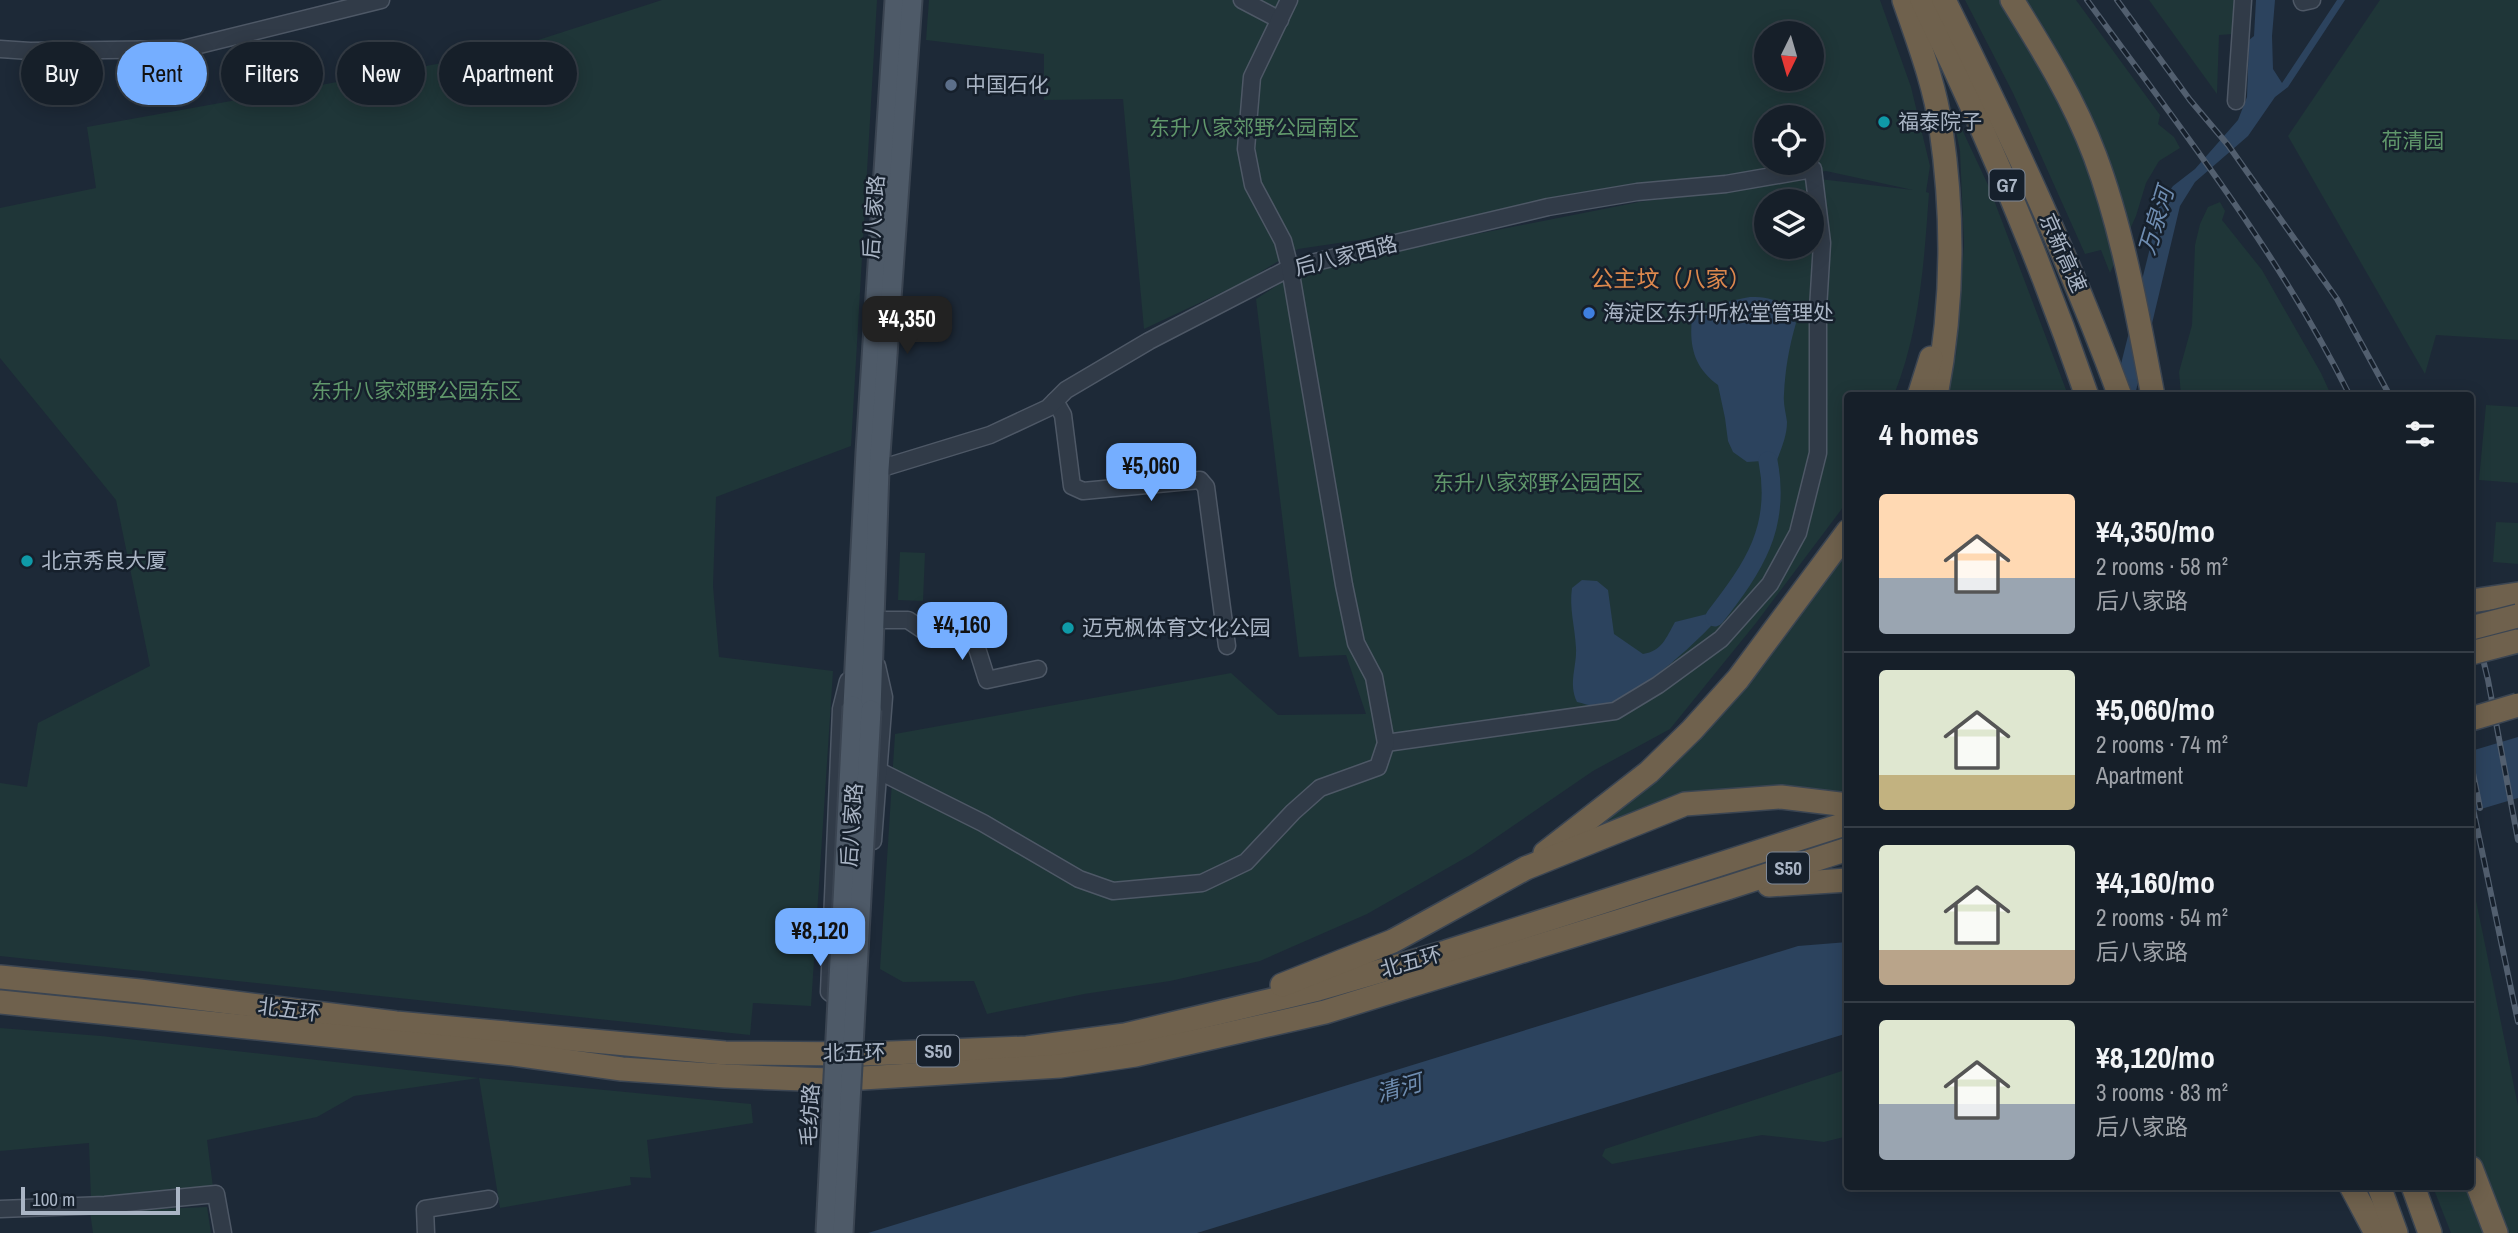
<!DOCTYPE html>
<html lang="en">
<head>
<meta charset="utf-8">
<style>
  body { margin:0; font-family:"Archivo Narrow","Noto Sans SC",sans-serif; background:#1f2731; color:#f1f3f6; height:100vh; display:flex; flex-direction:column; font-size:26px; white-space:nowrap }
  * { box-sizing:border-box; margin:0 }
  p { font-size:23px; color:#9ea2a8 }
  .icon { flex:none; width:38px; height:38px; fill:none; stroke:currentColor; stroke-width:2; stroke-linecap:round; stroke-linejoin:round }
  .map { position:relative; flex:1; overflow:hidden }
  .side { position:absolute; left:1844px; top:392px; width:630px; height:798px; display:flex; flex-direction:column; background:#161f29; border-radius:7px; box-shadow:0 4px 18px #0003,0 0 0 2px #353d46 }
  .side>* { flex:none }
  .hud { position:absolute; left:21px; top:42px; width:665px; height:63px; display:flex; gap:14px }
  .needle { width:46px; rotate:185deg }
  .tools { position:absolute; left:1754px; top:21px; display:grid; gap:14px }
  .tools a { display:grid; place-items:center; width:70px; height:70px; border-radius:50%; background:#161f29; box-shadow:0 4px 18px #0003,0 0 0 2px #353d46; font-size:35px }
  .scale { position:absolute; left:21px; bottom:18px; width:159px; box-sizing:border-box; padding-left:7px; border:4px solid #aab5c5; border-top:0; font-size:19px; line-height:24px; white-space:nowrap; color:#aab5c5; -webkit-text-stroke:5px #16202c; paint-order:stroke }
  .price { position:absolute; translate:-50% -60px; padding:0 16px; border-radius:14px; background:#75aeff; color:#111; font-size:23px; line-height:46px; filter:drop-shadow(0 2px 4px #0008) }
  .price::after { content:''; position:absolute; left:50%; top:42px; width:21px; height:16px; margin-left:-10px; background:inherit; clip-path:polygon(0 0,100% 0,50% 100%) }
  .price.current { background:#222; color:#fff }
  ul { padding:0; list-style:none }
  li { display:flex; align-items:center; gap:21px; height:175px; padding:0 35px }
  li+li { border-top:2px solid #353d46 }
  li span { display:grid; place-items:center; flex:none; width:196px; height:140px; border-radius:7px; color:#555 }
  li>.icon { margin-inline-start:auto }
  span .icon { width:84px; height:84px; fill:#fffc; stroke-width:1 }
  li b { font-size:30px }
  h2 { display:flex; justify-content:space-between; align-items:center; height:84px; padding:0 35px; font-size:30px }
  .chip { padding:0 24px; border-radius:32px; background:#161f29; box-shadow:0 4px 18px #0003,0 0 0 2px #353d46; font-size:24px; line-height:63px }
  .chip.current { background:#75aeff; color:#111 }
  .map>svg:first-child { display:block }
  .green { fill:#1f3638; fill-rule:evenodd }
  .water { fill:#2c435e }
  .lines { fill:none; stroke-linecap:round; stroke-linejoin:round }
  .river { stroke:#2c435e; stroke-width:19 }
  .minor-casing { stroke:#4e5866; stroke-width:19 }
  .major-casing { stroke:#3a4451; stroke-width:23 }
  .highway-casing { stroke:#3b4552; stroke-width:26 }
  .minor { stroke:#313b48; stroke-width:16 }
  .major { stroke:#4e5a68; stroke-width:19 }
  .highway { stroke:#6f614d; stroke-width:23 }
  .rail-casing { stroke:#525f6f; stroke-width:6 }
  .rail { stroke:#16202c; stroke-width:3.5; stroke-dasharray:10; stroke-linecap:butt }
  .major-bridge-casing { stroke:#3a4451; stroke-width:23; stroke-linecap:butt }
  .highway-bridge-casing { stroke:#3b4552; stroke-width:26; stroke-linecap:butt }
  .major-bridge { stroke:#4e5a68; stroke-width:19 }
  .highway-bridge { stroke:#6f614d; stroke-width:23 }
  .service-dot { fill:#5c6f8a; stroke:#16202c; stroke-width:2.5 }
  .culture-dot { fill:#0f9aa8; stroke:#16202c; stroke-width:2.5 }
  .shop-dot { fill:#3f7fe0; stroke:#16202c; stroke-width:2.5 }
  .labels { text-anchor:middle; stroke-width:5; stroke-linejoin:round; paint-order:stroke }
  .shield { fill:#16202c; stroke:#7e8897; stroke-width:2 }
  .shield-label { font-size:19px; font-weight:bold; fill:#aab5c5 }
  .poi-label { font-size:21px; fill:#aab5c5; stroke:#16202c; text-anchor:start }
  .park-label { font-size:21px; fill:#60976b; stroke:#16202c }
  .street-label { font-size:21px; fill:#aab5c5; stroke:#16202c }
  .water-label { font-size:23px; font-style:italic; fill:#6f8db1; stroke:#16202c }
  .neighbourhood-label { font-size:23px; fill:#dd884d; stroke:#16202c }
</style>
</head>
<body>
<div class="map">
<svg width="2518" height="1233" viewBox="0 0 2518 1233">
  <rect width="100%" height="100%" fill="#1d2937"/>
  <g class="green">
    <polygon points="662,0 877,0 851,446 716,497 713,586 719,657 833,671 811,1006 753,1003 750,1035 0,956 0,783 27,787 38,723 150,666 116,500 0,358 0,208 96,188 87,127 498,53"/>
    <path d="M929 0H1880L1911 87 1930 166 1926 192 1929 193C1924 262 1920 330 1894 395L1848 396V496L1841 510 1756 623 1670 729 1593 771 1472 854 1367 914 1260 961 1170 981 1084 994 987 1014 974 981 903 982 880 969 895 734 1231 673 1278 715 1366 714 1346 655 1299 657 1256 299 1304 268 1639 202 1811 178 1913 190 1826 171 1298 249 1246 281 1144 329 1123 99 1044 100V54L926 40ZM1766 33H1811V79H1766ZM1766 117H1811V163H1766ZM1766 201H1811V247H1766Z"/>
    <polygon points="1965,0 2076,0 2160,115 2158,124 2174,137 2180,148 2159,161 2146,183 2136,216 2110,273 2101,250 2085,254 2013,93"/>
    <polygon points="2149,0 2236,0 2233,34 2219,35 2217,94"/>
    <polygon points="2380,0 2518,0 2518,340 2436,335 2425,374 2288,136"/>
    <polygon points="1951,106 1989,187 2068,395 1935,396 1956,356 1964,244 1960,151"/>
    <polygon points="2220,202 2225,211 2222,220 2262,270 2321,373 2331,395 2181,395 2179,372 2192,325 2195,245 2200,224 2208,207"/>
    <polygon points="2486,405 2518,407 2518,483 2479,480"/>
    <polygon points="2496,522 2518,523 2518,564 2493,562"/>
    <polygon points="1848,542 1848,799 1756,788 1596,828 1726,708"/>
    <polygon points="900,552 925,553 923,601 898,600"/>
    <polygon points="2471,876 2518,1106 2518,1233 2451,1233 2433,1187 2471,1186"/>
    <polygon points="0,1028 101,1036 479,1078 751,1104 753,1123 647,1140 651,1178 630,1177 631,1185 500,1208 479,1078 354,1096 317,1117 207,1140 213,1187 91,1200 89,1143 0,1151"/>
    <polygon points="1848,1069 1848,1136 1824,1142 1762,1135 1612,1164 1602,1156 1605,1149"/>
    <polygon points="207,1207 211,1233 93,1233 90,1212"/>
  </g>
  <g class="water">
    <polygon points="2256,0 2275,0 2272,36 2273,69 2282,83 2337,0 2345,0 2288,87 2275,97 2248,136 2195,182 2180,206 2135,395 2113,396 2155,228 2159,205 2173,186 2195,169 2238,120 2247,97 2249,40 2254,36"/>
    <path d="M1750 297C1777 297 1781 302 1796 323 1789 347 1785 370 1784 394 1783 404 1786 413 1787 422 1787 435 1782 447 1777 460L1747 462 1733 452 1728 441 1725 418 1718 385C1694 368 1689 346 1692 318 1711 306 1728 301 1750 297Z"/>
    <path d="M1582 580 1597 581 1608 590 1614 634 1643 654C1662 651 1666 638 1675 622L1711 613 1715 617 1712 625C1689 649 1632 702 1598 706 1592 707 1583 703 1577 702 1568 683 1577 667 1576 648 1575 627 1569 608 1572 588Z"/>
    <polygon points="2518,737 2518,798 2471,812 2471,751"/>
    <polygon points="1848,942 1848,1033 1197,1233 868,1233 1798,946"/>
  </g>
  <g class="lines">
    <path class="river" d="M1715 617C1754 567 1781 527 1768 461"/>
    <g class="minor-casing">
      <g id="minor">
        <polyline points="1242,0 1280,20"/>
        <polyline points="2302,0 2303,2 2312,0"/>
        <polyline points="0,49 30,51 183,49 381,0"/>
        <polyline points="2236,101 2243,0"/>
        <polyline points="1055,401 1063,415 1072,486 1083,491 1200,480 1206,487 1227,646"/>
        <polyline points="879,469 990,435 1048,408 1066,390 1149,341 1290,268 1548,207 1637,192 1726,184 1813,169 1822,243 1818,309 1818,453 1798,533 1770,584 1721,639 1658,685 1615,711 1386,743"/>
        <polyline points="874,620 908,620 929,634 970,626 987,680 1038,669"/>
        <polyline points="879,771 983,823 1079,879 1113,891 1202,883 1246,862 1293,812 1320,788 1378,767 1386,743 1374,677 1356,643 1344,585 1290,268 1283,241 1253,185 1246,149 1252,77 1289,0"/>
        <polyline points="873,841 884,697 877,666"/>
        <polyline points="844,1003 829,992 841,709 848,681"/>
        <polyline points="0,1209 105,1205 216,1194 223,1233"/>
        <polyline points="426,1233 425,1209 489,1199"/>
      </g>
    </g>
    <g class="major-casing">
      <g id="major">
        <polyline points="853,706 866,452 895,0"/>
        <polyline points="871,710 879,469 912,0"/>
      </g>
    </g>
    <g class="highway-casing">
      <g id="highway">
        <path d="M1904 0C1918 41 1935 85 1941 129 1954 217 1953 307 1936 396"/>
        <path d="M1922 0C1985 129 2040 260 2087 396"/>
        <path d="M1944 0C2008 129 2070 260 2120 396"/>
        <path d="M2012 0C2043 50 2074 100 2095 156 2123 231 2138 317 2153 396"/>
        <polyline points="1919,396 1931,358"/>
        <polyline points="2471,601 2518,594"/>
        <polyline points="1545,853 1649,772 1692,730 1738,679 1848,531"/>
        <polyline points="1769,885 1848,880"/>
        <polyline points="0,977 140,991 396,1023 725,1053 864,1054 1027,1048 1125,1035 1318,989 1446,952 1848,823"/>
        <polyline points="1282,985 1393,941 1526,868 1685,804 1781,797 1848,805"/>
        <polyline points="0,1002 514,1054 622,1069 725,1076 830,1080 1060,1066 1135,1055 1325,1012 1727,888 1848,849"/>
        <polyline points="2471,1168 2496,1233"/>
        <polyline points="2351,1186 2376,1233"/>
        <polyline points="2379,1186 2396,1233"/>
        <polyline points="2413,1186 2430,1233"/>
      </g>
    </g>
    <use href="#minor" class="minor"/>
    <use href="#major" class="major"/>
    <use href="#highway" class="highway"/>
    <g class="rail-casing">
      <g id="rail">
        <path d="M2087 0C2180 128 2279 253 2350 396"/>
        <polyline points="2117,0 2190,100 2228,145 2337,299 2390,396"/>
        <polyline points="2471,609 2488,680 2518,840"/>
        <polyline points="2471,763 2480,808"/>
        <polyline points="2471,799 2518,1022"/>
      </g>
    </g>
    <use href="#rail" class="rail"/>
    <g class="major-bridge-casing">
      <g id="major-bridge">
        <polyline points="826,1233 853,706"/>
        <polyline points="843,1233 871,710"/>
      </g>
    </g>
    <g class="highway-bridge-casing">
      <g id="highway-bridge">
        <polyline points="2471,628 2518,616"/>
        <polyline points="2471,653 2518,641"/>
        <polyline points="2471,719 2518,705"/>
      </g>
    </g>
    <use href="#major-bridge" class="major-bridge"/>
    <use href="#highway-bridge" class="highway-bridge"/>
  </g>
  <circle class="service-dot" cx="951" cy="85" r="7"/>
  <g class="culture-dot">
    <circle cx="1884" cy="122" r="7"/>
    <circle cx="27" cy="561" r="7"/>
    <circle cx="1068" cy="628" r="7"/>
  </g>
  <circle class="shop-dot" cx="1589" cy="313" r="7"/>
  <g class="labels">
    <g class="shield">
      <rect x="1989.5" y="169.5" width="35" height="31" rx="5"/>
      <rect x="1767" y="852.5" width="42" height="31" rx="5"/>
      <rect x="917" y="1035.5" width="42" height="31" rx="5"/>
    </g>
    <g class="shield-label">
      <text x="2007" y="192">G7</text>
      <text x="1788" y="875">S50</text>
      <text x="938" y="1058">S50</text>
    </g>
    <g class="poi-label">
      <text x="965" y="92">中国石化</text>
      <text x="1898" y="129">福泰院子</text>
      <text x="1603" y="320">海淀区东升听松堂管理处</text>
      <text x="41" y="568">北京秀良大厦</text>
      <text x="1082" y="635">迈克枫体育文化公园</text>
    </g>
    <g class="park-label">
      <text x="1254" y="135">东升八家郊野公园南区</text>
      <text x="2413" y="148">荷清园</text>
      <text x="416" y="398">东升八家郊野公园东区</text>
      <text x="1538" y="490">东升八家郊野公园西区</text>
    </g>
    <g class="street-label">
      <text transform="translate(874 217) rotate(-86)" y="7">后八家路</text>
      <text transform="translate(2063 253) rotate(66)" y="7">京新高速</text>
      <text transform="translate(1346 256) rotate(-14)" y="7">后八家西路</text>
      <text transform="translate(852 825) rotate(-86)" y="7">后八家路</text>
      <text transform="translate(1411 962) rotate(-16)" y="7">北五环</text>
      <text transform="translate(289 1010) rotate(7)" y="7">北五环</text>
      <text transform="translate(854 1053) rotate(-1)" y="7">北五环</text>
      <text transform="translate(810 1115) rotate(-87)" y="7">毛纺路</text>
    </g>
    <g class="water-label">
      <text transform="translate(2156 221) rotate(-73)" y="8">万泉河</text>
      <text transform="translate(1399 1088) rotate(-16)" y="8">清河</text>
    </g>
    <g class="neighbourhood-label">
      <text x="1671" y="287">公主坟（八家）</text>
    </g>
  </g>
</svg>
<div class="tools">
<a><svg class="needle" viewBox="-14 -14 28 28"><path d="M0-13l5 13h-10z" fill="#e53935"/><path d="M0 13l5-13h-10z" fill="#9ea2a8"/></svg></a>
<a><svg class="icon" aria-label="locate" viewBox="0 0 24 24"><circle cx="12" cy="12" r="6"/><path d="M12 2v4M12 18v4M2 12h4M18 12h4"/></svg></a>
<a><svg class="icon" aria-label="layers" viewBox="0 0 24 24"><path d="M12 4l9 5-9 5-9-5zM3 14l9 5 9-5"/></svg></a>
</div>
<div class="scale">100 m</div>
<b class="price current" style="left:907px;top:356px">¥4,350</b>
<b class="price" style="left:1151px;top:503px">¥5,060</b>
<b class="price" style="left:962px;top:662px">¥4,160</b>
<b class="price" style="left:820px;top:968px">¥8,120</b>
<div class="hud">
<a class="chip">Buy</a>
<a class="chip current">Rent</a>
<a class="chip">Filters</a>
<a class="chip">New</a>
<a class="chip">Apartment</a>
</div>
<section class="side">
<h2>4 homes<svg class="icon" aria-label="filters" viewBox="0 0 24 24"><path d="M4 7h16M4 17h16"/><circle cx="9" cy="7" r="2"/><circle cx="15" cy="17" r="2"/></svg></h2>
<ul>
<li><span style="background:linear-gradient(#ffd9b3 60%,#9aa5b1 0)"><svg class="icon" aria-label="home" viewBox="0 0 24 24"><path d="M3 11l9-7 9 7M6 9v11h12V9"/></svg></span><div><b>¥4,350/mo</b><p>2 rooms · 58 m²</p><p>后八家路</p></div></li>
<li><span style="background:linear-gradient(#dfe7d0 75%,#c2b280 0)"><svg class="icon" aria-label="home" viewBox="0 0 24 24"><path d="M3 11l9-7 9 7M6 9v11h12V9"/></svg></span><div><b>¥5,060/mo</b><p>2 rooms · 74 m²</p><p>Apartment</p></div></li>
<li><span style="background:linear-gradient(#dfe7d0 75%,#b9a48a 0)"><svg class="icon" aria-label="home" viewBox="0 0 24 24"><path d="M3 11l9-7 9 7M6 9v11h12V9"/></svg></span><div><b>¥4,160/mo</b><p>2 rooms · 54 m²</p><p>后八家路</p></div></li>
<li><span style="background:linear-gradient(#dfe7d0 60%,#9aa5b1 0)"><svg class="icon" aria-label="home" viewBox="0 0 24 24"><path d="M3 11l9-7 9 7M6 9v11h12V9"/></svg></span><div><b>¥8,120/mo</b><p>3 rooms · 83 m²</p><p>后八家路</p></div></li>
</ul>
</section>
</div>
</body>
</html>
